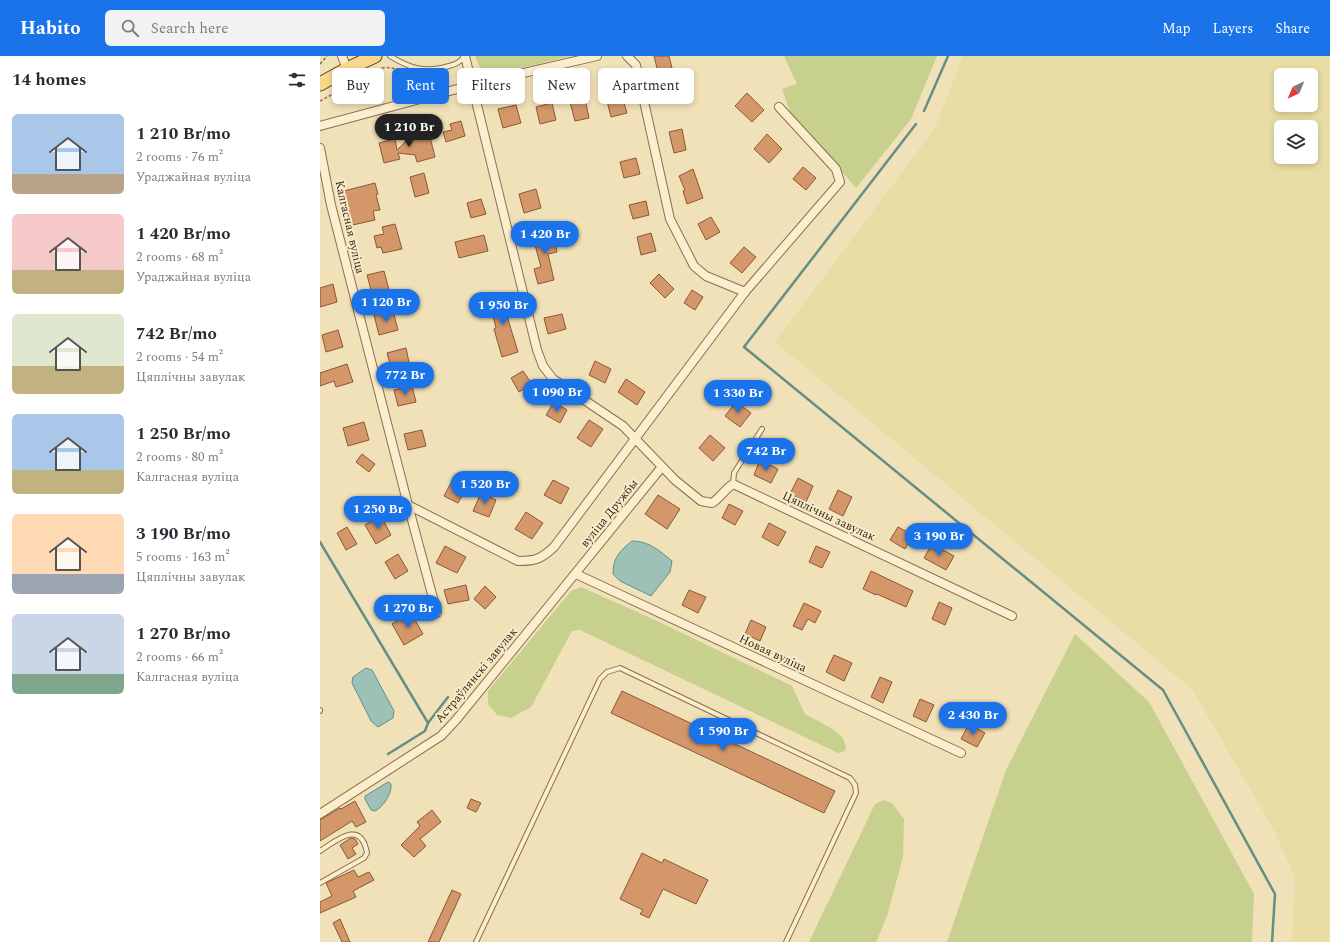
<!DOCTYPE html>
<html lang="en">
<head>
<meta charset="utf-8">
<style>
  body { margin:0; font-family:Spectral,serif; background:#f2f2f3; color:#2b2b33; height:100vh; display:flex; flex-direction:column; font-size:15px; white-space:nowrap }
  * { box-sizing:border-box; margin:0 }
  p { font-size:13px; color:#7c7c81 }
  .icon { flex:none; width:22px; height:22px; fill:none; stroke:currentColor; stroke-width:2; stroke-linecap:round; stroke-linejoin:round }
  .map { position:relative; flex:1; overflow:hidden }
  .panel { display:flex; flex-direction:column; background:#fff; width:320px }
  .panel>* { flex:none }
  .top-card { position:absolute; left:12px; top:12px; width:380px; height:36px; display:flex; gap:8px }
  .needle { width:26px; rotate:224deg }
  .fabs { position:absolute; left:954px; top:12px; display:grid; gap:8px }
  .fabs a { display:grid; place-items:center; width:44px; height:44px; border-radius:6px; background:#fff; box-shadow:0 2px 6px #0003; font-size:20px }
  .price { position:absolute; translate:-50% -34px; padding:0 9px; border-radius:14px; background:#1a73e8; color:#fff; font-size:13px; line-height:26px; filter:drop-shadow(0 1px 2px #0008) }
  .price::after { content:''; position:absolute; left:50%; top:24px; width:12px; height:9px; margin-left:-6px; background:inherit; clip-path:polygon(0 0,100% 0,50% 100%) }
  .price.selected { background:#222; color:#fff }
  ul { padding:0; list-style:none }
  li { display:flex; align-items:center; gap:12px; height:100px; padding:0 12px }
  li span { display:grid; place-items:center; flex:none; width:112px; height:80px; border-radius:6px; color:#555 }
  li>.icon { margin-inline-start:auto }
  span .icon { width:48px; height:48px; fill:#fffc; stroke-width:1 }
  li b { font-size:17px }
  h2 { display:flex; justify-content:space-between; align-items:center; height:48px; padding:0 12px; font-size:17px }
  .chip { padding:0 14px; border-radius:6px; background:#fff; box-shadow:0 2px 6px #0003; font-size:14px; line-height:36px }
  .chip.selected { background:#1a73e8; color:#fff }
  header { display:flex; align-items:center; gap:24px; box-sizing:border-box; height:56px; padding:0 20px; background:#1a73e8; color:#fff }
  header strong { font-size:19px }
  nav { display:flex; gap:22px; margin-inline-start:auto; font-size:14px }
  .search { width:280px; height:36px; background:#f2f2f3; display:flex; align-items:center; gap:10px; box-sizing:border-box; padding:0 14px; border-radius:6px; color:#7c7c81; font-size:15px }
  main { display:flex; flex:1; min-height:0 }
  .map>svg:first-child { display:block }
  .farmland { fill:#e8dda5; fill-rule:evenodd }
  .green { fill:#c7d08c }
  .water { fill:#9ec1b7; stroke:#658f85 }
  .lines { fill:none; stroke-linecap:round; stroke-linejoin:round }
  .stream { stroke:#658f85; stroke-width:2.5 }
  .building { fill:#d3976a; stroke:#8a5836 }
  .lane-casing { stroke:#897052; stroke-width:6 }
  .street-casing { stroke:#897052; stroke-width:10 }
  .primary-casing { stroke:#553d28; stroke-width:15 }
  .path { stroke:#897052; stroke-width:1.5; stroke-dasharray:3 2; stroke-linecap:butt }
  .lane { stroke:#fceecc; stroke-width:4 }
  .street { stroke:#fceecc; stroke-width:8 }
  .primary { stroke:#fad88b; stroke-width:13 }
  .labels { text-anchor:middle; stroke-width:4; stroke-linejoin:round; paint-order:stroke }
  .street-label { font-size:12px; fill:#362719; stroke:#f8ebc9 }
</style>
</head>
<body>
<header>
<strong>Habito</strong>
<div class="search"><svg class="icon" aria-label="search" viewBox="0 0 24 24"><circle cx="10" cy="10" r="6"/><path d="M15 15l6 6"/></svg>Search here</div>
<nav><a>Map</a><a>Layers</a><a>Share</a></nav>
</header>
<main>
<section class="panel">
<h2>14 homes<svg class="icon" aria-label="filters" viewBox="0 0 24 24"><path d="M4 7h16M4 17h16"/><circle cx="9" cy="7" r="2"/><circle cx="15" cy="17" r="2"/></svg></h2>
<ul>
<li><span style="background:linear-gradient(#a9c7e8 75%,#b9a48a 0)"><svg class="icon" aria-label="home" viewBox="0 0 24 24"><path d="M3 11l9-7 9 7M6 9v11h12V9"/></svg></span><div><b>1 210 Br/mo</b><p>2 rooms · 76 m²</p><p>Ураджайная вуліца</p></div></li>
<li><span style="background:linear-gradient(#f6c9c9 70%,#c2b280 0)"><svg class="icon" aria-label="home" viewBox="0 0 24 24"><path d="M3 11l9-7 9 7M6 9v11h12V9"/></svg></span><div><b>1 420 Br/mo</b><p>2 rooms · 68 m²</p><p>Ураджайная вуліца</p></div></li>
<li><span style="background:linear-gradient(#dfe7d0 65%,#c2b280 0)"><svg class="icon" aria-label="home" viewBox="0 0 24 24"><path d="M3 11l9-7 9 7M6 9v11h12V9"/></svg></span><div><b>742 Br/mo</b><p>2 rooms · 54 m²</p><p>Цяплічны завулак</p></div></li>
<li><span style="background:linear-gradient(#a9c7e8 70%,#c2b280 0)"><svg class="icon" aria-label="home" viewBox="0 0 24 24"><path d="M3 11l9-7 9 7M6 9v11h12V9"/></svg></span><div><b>1 250 Br/mo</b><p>2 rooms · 80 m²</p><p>Калгасная вуліца</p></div></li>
<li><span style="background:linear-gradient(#ffd9b3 75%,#9aa5b1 0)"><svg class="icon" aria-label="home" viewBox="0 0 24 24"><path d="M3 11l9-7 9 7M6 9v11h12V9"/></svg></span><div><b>3 190 Br/mo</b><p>5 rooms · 163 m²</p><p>Цяплічны завулак</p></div></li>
<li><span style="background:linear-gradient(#c9d6e8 75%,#7fa58c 0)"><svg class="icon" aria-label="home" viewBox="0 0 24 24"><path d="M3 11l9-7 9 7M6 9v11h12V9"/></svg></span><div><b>1 270 Br/mo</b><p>2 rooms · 66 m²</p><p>Калгасная вуліца</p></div></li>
</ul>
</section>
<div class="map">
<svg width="1010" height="886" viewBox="0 0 1010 886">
  <rect width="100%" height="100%" fill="#f1e1b8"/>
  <path class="farmland" d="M643 0H1010V886H972L975 822 955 776 872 633 455 286 615 72ZM961 19H991V49H961ZM961 71H991V101H961Z"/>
  <g class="green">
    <polygon points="155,0 251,0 164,21"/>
    <polygon points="464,0 617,0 591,63 536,132 470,56 462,33 477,28"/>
    <polygon points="261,531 335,564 472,630 485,658 511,672 523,682 526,691 525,695 518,697 260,574 252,575 211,651 191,662 177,659 168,648 168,635 251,535"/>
    <polygon points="755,578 829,646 934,838 932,886 627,886 686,714"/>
    <polygon points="563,744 572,747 584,763 583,801 567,860 556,886 489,886 555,748"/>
  </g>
  <g class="water">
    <path d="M312 485C329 485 340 495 352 505L350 516 331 540 300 525 293 518C293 501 300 495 312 485Z"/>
    <polygon points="46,612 52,614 74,655 73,662 58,671 51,665 32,627 33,621"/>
    <path d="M68 726 71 728C72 738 63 751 55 755L51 754 45 743V740Z"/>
  </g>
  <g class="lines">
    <g class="stream">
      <polyline points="604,55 628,0"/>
      <polyline points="596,68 424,291 843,634 955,838 952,886"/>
      <polyline points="0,486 108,667 105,675 68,698"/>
      <polyline points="108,667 128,641"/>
    </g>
  </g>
  <g class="building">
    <polygon points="334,0 349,0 352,12 338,16"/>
    <polygon points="301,37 307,57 291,61 286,41"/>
    <polygon points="427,37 444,54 432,66 415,50"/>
    <polygon points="265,43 269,62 255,65 250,46"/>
    <polygon points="232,47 236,64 220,68 216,51"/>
    <polygon points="196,49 201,67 183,72 178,53"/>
    <polygon points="141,65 145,80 126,86 123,76 132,74 130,68"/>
    <polygon points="108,73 115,101 97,106 95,99 78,97 80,103 64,107 59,87 75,83 77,94 90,81 90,78"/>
    <polygon points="362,73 366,94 354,97 349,76"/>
    <polygon points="447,78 462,93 449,107 434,93"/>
    <polygon points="316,102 320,118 304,122 300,106"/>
    <polygon points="483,111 496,122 486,134 473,123"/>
    <polygon points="373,113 383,142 367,148 363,135 365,134 359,120"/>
    <polygon points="104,117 109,137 95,141 90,121"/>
    <polygon points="55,127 58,138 56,139 60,154 53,155 55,164 28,170 20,136"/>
    <polygon points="216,133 221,152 204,157 199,138"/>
    <polygon points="161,143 166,158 151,162 147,147"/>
    <polygon points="326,145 329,159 313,163 309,149"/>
    <polygon points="391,161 400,176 386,184 378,168"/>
    <polygon points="75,168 82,193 63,197 61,191 57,192 54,180 64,178 62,171"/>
    <polygon points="232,173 237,196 228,198 234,224 218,228 214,213 221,211 212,178"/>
    <polygon points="331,177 336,195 321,199 317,181"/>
    <polygon points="164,179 168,195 139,202 135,186"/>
    <polygon points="424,191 436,201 422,217 410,207"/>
    <polygon points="64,215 69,234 52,238 47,219"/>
    <polygon points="339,218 354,233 345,242 330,227"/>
    <polygon points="13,228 17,246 0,251 0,232"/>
    <polygon points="372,234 383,241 375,254 364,247"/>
    <polygon points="184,238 190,260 187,260 198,296 182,301 174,273 176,272 169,242"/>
    <polygon points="73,255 78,274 59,279 54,259"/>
    <polygon points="242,258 246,273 228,278 224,262"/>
    <polygon points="18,274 23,291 6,296 2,279"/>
    <polygon points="86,292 90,311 72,315 67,297"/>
    <polygon points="275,305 291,313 285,327 269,319"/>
    <polygon points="27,308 33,326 16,331 14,325 0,330 0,317"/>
    <polygon points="203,315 212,328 199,336 191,322"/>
    <polygon points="306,323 325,336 317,349 298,336"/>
    <polygon points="92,330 96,346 78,350 74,334"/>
    <polygon points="234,346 247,354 240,367 226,359"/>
    <polygon points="416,346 431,357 420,371 405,360"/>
    <polygon points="269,364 283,373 271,391 257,382"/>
    <polygon points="44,366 49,384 28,390 23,372"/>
    <polygon points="102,374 106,390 88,394 84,378"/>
    <polygon points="390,379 405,392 393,405 379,392"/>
    <polygon points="42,398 55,408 49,416 36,406"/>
    <polygon points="440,404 458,413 451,427 434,419"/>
    <polygon points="478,422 493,430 486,446 470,438"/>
    <polygon points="133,423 147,431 138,447 124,440"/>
    <polygon points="233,424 249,432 241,448 224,439"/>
    <polygon points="518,434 532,441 523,460 509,453"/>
    <polygon points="161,437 176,444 169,461 153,455"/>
    <polygon points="338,439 360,453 347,473 325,458"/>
    <polygon points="409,448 423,455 415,469 402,462"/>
    <polygon points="206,456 223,467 212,483 195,473"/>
    <polygon points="61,460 71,479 56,488 45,469"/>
    <polygon points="449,467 466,476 458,490 442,481"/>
    <polygon points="27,471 37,488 26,494 17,477"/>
    <polygon points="578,471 593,479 585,493 570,484"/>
    <polygon points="612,488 634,500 626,514 604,502"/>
    <polygon points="125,490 146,501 137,517 116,507"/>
    <polygon points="496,490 510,496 502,512 489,506"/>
    <polygon points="78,498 88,515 75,523 65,506"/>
    <polygon points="551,515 593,535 586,551 557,538 556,539 543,533"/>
    <polygon points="146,529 149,544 128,548 124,534"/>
    <polygon points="165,530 176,541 165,553 154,543"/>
    <polygon points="369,534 386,541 378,557 362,549"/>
    <polygon points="619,546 632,552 625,569 612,563"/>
    <polygon points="484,547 501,555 495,567 488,563 482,574 473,570"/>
    <polygon points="91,557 103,578 84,589 72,568"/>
    <polygon points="431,564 446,571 440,585 425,578"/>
    <polygon points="514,599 532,607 524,625 506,616"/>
    <polygon points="560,621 572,626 563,647 551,641"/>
    <polygon points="302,635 515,735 504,757 291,657"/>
    <polygon points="600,643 614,649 606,666 593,660"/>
    <polygon points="649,668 665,677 657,691 641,683"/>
    <polygon points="151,743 161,747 156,756 147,752"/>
    <polygon points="35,745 46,766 36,771 32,765 0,785 0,764 20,752 21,753"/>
    <polygon points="112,754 121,766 100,783 106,790 94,801 81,789 100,770 97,766"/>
    <polygon points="31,782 35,783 38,788 32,792 36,798 28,803 20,789"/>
    <polygon points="322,797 342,807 344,803 388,824 376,848 343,833 329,862 320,858 323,854 300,843"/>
    <polygon points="34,814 38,821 49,816 54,824 33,835 36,841 0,857 0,846 12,840 6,827"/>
    <polygon points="132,834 141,838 119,886 108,886"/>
    <polygon points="20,863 30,886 22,886 13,867"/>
  </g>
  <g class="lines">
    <g class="lane-casing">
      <g id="lane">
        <path d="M70 0C91 13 105 17 129 10 136 8 141 6 144 0"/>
        <polyline points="413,428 414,417 442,373"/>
        <polyline points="0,654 0,655"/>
        <path d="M0 795C17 784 41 763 47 797L44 802 0 827"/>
        <polyline points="156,886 280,623 287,616 300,612 530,722 535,729 536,737 466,886"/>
      </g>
    </g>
    <g class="street-casing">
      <g id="street">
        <polyline points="22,0 27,13"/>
        <path d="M145 0 217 294 223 310 233 323 303 370 355 424 381 445 392 447C400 442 405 433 413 428L692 560"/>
        <polyline points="307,0 316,9 350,163 374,210 386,220 425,236"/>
        <polyline points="0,70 152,29 277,0"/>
        <polyline points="0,92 11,149 88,449 117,557"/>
        <path d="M88 449 198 505C216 505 221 503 234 491L425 236 520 126 516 113 459 51"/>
        <polyline points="256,518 641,697"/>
        <polyline points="0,758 121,680 136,664 341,412"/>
      </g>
    </g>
    <g class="primary-casing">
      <polyline id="primary" points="0,28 27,13 55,0"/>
    </g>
    <g class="path">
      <polyline points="0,8 7,0"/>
      <path d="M0 45 61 12C79 8 91 27 111 21"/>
    </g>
    <use href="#lane" class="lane"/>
    <use href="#street" class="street"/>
    <use href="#primary" class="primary"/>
  </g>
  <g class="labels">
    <g class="street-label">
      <text transform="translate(30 171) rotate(77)" y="4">Калгасная вуліца</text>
      <text transform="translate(289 457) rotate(-51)" y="4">вуліца Дружбы</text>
      <text transform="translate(509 460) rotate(25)" y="4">Цяплічны завулак</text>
      <text transform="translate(453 597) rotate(25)" y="4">Новая вуліца</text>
      <text transform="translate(156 619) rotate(-50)" y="4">Астраўлянскі завулак</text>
    </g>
  </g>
</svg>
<div class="fabs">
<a><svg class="needle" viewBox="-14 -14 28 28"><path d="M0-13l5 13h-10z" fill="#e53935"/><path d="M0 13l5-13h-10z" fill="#7c7c81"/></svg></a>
<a><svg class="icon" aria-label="layers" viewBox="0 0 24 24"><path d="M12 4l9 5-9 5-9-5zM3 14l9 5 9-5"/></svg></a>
</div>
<b class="price selected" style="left:89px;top:92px">1 210 Br</b>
<b class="price" style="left:225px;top:199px">1 420 Br</b>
<b class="price" style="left:66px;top:267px">1 120 Br</b>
<b class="price" style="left:183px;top:270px">1 950 Br</b>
<b class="price" style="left:85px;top:340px">772 Br</b>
<b class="price" style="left:237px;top:357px">1 090 Br</b>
<b class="price" style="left:418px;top:358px">1 330 Br</b>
<b class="price" style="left:446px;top:416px">742 Br</b>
<b class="price" style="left:165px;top:449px">1 520 Br</b>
<b class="price" style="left:58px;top:474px">1 250 Br</b>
<b class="price" style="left:619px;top:501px">3 190 Br</b>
<b class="price" style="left:88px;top:573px">1 270 Br</b>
<b class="price" style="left:653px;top:680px">2 430 Br</b>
<b class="price" style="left:403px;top:696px">1 590 Br</b>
<div class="top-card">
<a class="chip">Buy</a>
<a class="chip selected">Rent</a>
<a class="chip">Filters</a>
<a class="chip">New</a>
<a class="chip">Apartment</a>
</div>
</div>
</main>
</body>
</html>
